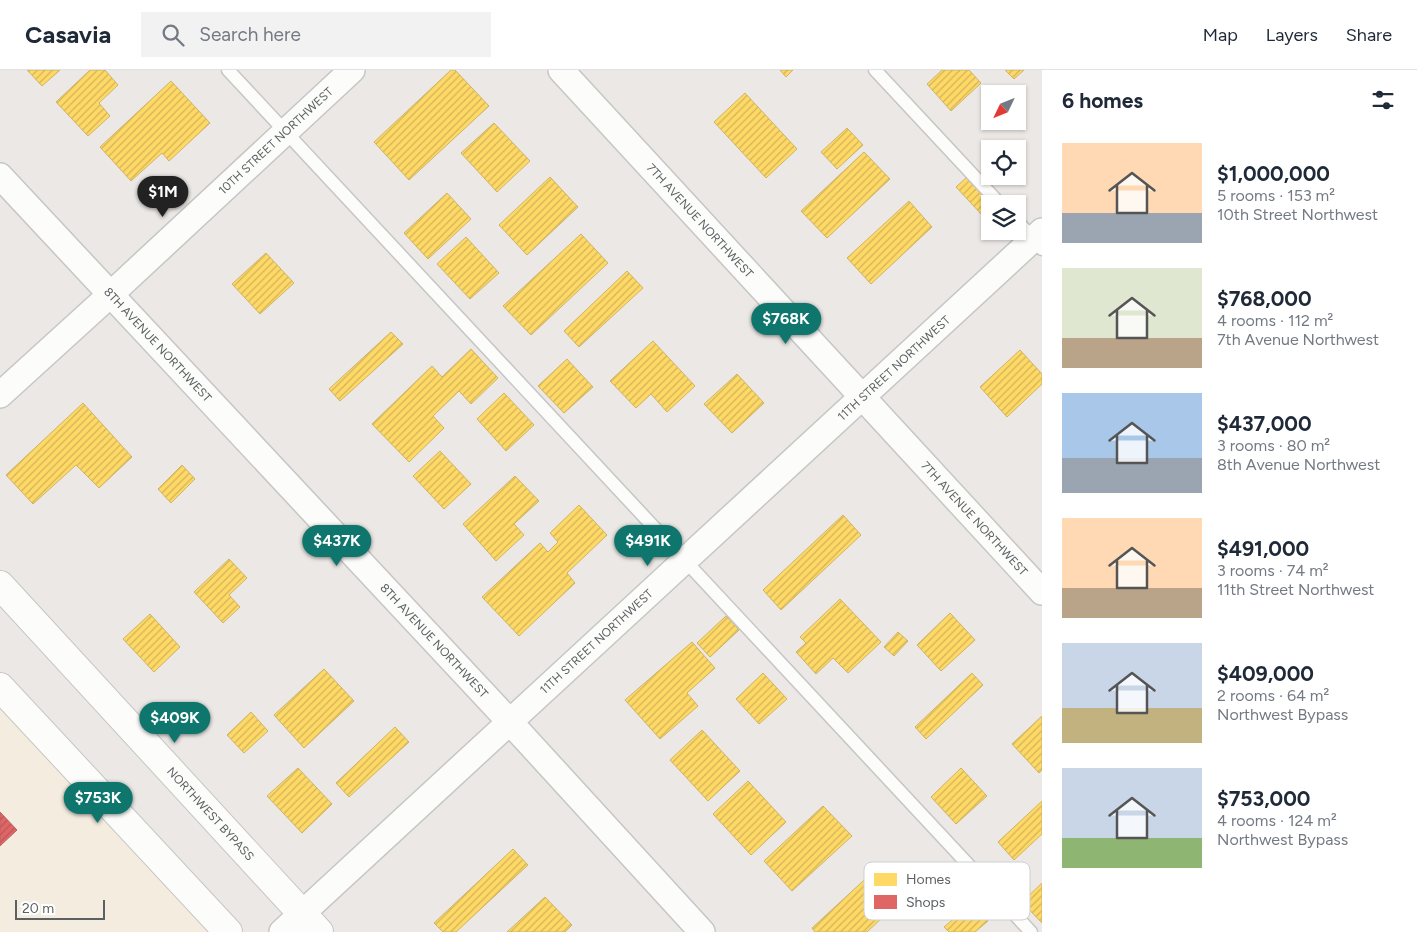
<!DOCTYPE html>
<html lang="en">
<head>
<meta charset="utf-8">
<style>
  body { margin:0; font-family:Figtree,sans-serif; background:#f2f2f3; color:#1f2937; height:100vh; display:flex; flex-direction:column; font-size:19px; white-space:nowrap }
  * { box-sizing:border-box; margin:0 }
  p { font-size:16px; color:#747a83 }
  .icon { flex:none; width:28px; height:28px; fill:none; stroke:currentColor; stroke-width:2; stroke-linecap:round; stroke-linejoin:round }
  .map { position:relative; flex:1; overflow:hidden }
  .drawer { display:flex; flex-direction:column; background:#fff; width:375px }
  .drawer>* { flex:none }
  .needle { width:32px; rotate:227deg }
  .buttons { position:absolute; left:981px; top:15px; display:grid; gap:10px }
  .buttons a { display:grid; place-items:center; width:45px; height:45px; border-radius:0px; background:#fff; box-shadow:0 1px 4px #0004; font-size:25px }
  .scale { position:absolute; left:15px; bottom:12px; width:90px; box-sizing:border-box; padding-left:5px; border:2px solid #5b6063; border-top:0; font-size:14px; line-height:18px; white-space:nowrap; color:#5b6063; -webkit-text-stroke:4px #fff; paint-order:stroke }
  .price { position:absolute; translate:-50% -42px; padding:0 11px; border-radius:18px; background:#0f766e; color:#fff; font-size:16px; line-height:32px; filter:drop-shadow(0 1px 2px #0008) }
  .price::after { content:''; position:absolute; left:50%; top:30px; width:15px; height:11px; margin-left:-8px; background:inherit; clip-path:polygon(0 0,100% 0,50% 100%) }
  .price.selected { background:#222; color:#fff }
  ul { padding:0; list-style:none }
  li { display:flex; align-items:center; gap:15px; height:125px; padding:0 20px }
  li span { display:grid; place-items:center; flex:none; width:140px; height:100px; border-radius:0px; color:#555 }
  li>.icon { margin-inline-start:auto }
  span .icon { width:60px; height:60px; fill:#fffc; stroke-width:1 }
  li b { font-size:21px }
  h2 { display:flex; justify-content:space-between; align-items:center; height:60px; padding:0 20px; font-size:21px }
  header { display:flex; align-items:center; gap:30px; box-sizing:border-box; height:70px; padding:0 25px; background:#fff; border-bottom:1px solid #e0e1e3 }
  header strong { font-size:24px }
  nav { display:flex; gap:28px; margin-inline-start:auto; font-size:18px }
  .search { width:350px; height:45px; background:#f2f2f3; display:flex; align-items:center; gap:12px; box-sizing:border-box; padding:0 18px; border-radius:0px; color:#747a83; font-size:19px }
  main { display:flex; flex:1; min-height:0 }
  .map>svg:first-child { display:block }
  .commercial { fill:#f4ecdf }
  .homes { fill:url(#homes-hatch); stroke:#ceb565 }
  .shops { fill:url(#shops-hatch); stroke:#b86465 }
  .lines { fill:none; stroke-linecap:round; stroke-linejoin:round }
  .service-casing { stroke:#c7c6c6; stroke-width:15 }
  .minor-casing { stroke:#c7c6c6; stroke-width:28 }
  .secondary-casing { stroke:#c6c6c6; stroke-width:30 }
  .service { stroke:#fcfcfb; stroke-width:12 }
  .minor { stroke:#fcfcfb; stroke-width:25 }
  .secondary { stroke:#fcfcfb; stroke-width:28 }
  .labels { text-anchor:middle; stroke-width:5; stroke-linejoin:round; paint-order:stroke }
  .street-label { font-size:12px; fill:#5b6063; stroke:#fff }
  .key { fill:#fff; stroke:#cecfd0; stroke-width:1 }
  .key-label { font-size:14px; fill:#5b6063 }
</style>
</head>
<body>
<header>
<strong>Casavia</strong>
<div class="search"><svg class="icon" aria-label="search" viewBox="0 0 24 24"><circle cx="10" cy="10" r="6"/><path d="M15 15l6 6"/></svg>Search here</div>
<nav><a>Map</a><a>Layers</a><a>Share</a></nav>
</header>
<main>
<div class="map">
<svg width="1042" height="862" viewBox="0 0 1042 862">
  <defs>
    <pattern id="homes-hatch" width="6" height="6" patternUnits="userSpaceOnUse" patternTransform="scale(1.25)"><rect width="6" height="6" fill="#ffd966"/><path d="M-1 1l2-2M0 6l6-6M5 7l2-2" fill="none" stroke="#d1b358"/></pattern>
    <pattern id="shops-hatch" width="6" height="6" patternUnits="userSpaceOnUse" patternTransform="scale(1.25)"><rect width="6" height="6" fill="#e06666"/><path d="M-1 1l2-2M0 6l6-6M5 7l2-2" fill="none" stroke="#b95758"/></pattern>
  </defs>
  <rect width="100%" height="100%" fill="#ebe8e5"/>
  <polygon class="commercial" points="0,617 228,862 0,862"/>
  <g class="homes">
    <polygon points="27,0 60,0 42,16"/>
    <polygon points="90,0 105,0 118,15 99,33 110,46 88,66 56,32"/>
    <polygon points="451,0 455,0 489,36 409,110 374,72"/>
    <polygon points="780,0 793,0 786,7"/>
    <polygon points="942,0 969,0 981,13 951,41 927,14"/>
    <polygon points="1005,0 1024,0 1014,9"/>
    <polygon points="171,11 210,53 169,91 162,83 131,111 100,77"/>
    <polygon points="745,23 797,79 766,108 714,52"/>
    <polygon points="494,53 530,91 497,122 461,83"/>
    <polygon points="847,58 863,75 837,99 821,82"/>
    <polygon points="864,82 890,109 827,168 801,141"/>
    <polygon points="550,107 578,137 527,185 499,155"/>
    <polygon points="967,107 992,134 990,134 990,137 982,145 956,117"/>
    <polygon points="447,123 471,149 428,189 404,163"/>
    <polygon points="909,131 932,157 871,214 847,188"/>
    <polygon points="581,164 608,193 531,265 503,236"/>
    <polygon points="466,167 499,203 470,229 437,194"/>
    <polygon points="266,183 294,213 260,244 232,214"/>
    <polygon points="627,201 643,218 579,277 564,261"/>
    <polygon points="391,262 403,274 340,331 329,319"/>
    <polygon points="653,271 695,316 667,342 651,324 636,338 610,311"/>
    <polygon points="471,279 498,308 471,334 459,321 433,346 444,358 409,392 372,354 432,296 442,307"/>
    <polygon points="1020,280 1042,304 1042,314 1007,347 980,317"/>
    <polygon points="567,289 593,317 564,343 538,316"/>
    <polygon points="737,304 764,333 732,363 704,334"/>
    <polygon points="504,323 534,355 506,381 477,349"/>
    <polygon points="83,333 132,387 99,418 76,395 33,434 6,405"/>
    <polygon points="440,381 471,414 444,439 413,406"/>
    <polygon points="182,395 195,409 171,433 158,419"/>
    <polygon points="515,406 539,431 514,454 524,465 496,491 463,454"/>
    <polygon points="579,435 607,465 567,503 575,513 519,566 482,527 540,473 548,482 558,472 550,463"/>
    <polygon points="843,445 861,465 781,540 763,520"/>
    <polygon points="229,489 247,508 229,525 240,537 223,553 194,522"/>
    <polygon points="840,529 881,572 848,603 833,588 816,604 796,582 806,573 800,567"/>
    <polygon points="950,543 975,570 941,601 917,575"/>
    <polygon points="150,544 180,577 154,602 123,569"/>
    <polygon points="726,546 739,560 710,587 697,573"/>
    <polygon points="898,562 908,571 894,586 884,577"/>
    <polygon points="692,572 715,598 687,623 698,636 660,669 625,630"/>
    <polygon points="324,599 354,631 304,678 274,645"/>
    <polygon points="763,603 787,629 759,654 736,629"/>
    <polygon points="972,603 983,615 926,669 915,657"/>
    <polygon points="251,642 268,661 244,683 227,665"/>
    <polygon points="1042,646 1042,700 1039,703 1012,674"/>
    <polygon points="395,657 409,672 349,727 336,713"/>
    <polygon points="702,660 740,701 708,731 670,690"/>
    <polygon points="298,698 332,734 302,763 267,726"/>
    <polygon points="961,698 987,726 956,754 931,727"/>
    <polygon points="748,711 786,752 751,785 713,744"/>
    <polygon points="1042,731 1042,764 1014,790 998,772"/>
    <polygon points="823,736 852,766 792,821 764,791"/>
    <polygon points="513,779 528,795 456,862 443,862 434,853"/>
    <polygon points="874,801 901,830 867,862 815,862 812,858"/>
    <polygon points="1042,813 1042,853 1022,832"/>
    <polygon points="545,827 572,855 565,862 507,862"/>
    <polygon points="972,833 988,851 975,862 949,862 944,857"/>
  </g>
  <polygon class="shops" points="0,742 17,760 0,776"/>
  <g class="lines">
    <g class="service-casing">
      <g id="service">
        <polyline points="228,0 1031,862"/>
        <polyline points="875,0 1000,134"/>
        <polyline points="1018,152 1042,179"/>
      </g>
    </g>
    <g class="minor-casing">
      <g id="minor">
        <path id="s1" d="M561 0 1042 522"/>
        <path id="s2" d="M0 106 509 651 702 862"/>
        <path id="s3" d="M0 325 111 224 352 0"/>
        <path id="s4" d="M282 862C534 627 790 396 1042 161"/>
      </g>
    </g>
    <g class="secondary-casing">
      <g id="secondary">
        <path id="s5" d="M0 515 319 862"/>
        <polyline points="0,617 228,862"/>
      </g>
    </g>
    <use href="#service" class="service"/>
    <use href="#minor" class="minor"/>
    <use href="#secondary" class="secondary"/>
  </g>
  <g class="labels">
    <g class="street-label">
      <text dy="4" stroke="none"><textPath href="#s3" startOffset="375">10TH STREET NORTHWEST</textPath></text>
      <text dy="4" stroke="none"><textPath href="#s1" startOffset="205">7TH AVENUE NORTHWEST</textPath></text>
      <text dy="4" stroke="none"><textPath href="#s2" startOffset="231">8TH AVENUE NORTHWEST</textPath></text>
      <text dy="4" stroke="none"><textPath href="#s4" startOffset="832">11TH STREET NORTHWEST</textPath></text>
      <text dy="4" stroke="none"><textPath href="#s1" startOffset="610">7TH AVENUE NORTHWEST</textPath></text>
      <text dy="4" stroke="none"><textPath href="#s2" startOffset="636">8TH AVENUE NORTHWEST</textPath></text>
      <text dy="4" stroke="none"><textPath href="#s4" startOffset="428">11TH STREET NORTHWEST</textPath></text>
      <text dy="4" stroke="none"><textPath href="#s5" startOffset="311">NORTHWEST BYPASS</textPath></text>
    </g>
  </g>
  <rect x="864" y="792" width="166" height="58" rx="8" class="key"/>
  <rect x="874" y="803" width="23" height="13" fill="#ffd966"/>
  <rect x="874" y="825" width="23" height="14" fill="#e06666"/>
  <g class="key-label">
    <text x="906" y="814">Homes</text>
    <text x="906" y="837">Shops</text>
  </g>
</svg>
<div class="buttons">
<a><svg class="needle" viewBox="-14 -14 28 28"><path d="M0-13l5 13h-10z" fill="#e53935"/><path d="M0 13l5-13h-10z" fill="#747a83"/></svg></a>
<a><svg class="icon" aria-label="locate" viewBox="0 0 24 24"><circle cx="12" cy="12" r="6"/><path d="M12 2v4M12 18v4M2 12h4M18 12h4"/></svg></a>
<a><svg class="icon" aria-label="layers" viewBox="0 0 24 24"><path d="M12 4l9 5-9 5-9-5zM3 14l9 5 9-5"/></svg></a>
</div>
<div class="scale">20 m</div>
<b class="price selected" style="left:163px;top:148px">$1M</b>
<b class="price" style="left:786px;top:275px">$768K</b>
<b class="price" style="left:337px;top:497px">$437K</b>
<b class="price" style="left:648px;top:497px">$491K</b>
<b class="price" style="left:175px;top:674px">$409K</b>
<b class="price" style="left:98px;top:754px">$753K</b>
</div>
<section class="drawer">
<h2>6 homes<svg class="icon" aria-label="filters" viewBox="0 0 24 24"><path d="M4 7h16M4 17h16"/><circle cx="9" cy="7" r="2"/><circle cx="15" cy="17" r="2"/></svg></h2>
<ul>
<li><span style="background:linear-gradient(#ffd9b3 70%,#9aa5b1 0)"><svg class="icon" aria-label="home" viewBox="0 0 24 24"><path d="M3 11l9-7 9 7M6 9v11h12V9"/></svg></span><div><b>$1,000,000</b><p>5 rooms · 153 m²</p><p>10th Street Northwest</p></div></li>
<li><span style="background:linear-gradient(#dfe7d0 70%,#b9a48a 0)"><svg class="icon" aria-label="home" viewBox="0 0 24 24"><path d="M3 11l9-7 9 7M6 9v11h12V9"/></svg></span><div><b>$768,000</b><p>4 rooms · 112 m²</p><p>7th Avenue Northwest</p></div></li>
<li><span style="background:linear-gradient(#a9c7e8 65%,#9aa5b1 0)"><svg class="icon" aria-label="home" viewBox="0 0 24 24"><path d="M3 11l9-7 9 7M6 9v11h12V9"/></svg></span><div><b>$437,000</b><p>3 rooms · 80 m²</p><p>8th Avenue Northwest</p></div></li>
<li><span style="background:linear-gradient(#ffd9b3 70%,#b9a48a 0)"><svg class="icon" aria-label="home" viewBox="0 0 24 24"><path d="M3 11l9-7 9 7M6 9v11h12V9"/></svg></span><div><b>$491,000</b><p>3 rooms · 74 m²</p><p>11th Street Northwest</p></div></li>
<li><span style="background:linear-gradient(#c9d6e8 65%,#c2b280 0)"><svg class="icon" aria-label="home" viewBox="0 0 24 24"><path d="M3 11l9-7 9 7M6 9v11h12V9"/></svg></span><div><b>$409,000</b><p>2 rooms · 64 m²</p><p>Northwest Bypass</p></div></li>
<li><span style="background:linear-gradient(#c9d6e8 70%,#8fb573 0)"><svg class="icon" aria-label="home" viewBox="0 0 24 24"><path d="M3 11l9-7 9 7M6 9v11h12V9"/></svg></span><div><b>$753,000</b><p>4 rooms · 124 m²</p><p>Northwest Bypass</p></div></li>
</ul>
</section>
</main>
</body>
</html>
